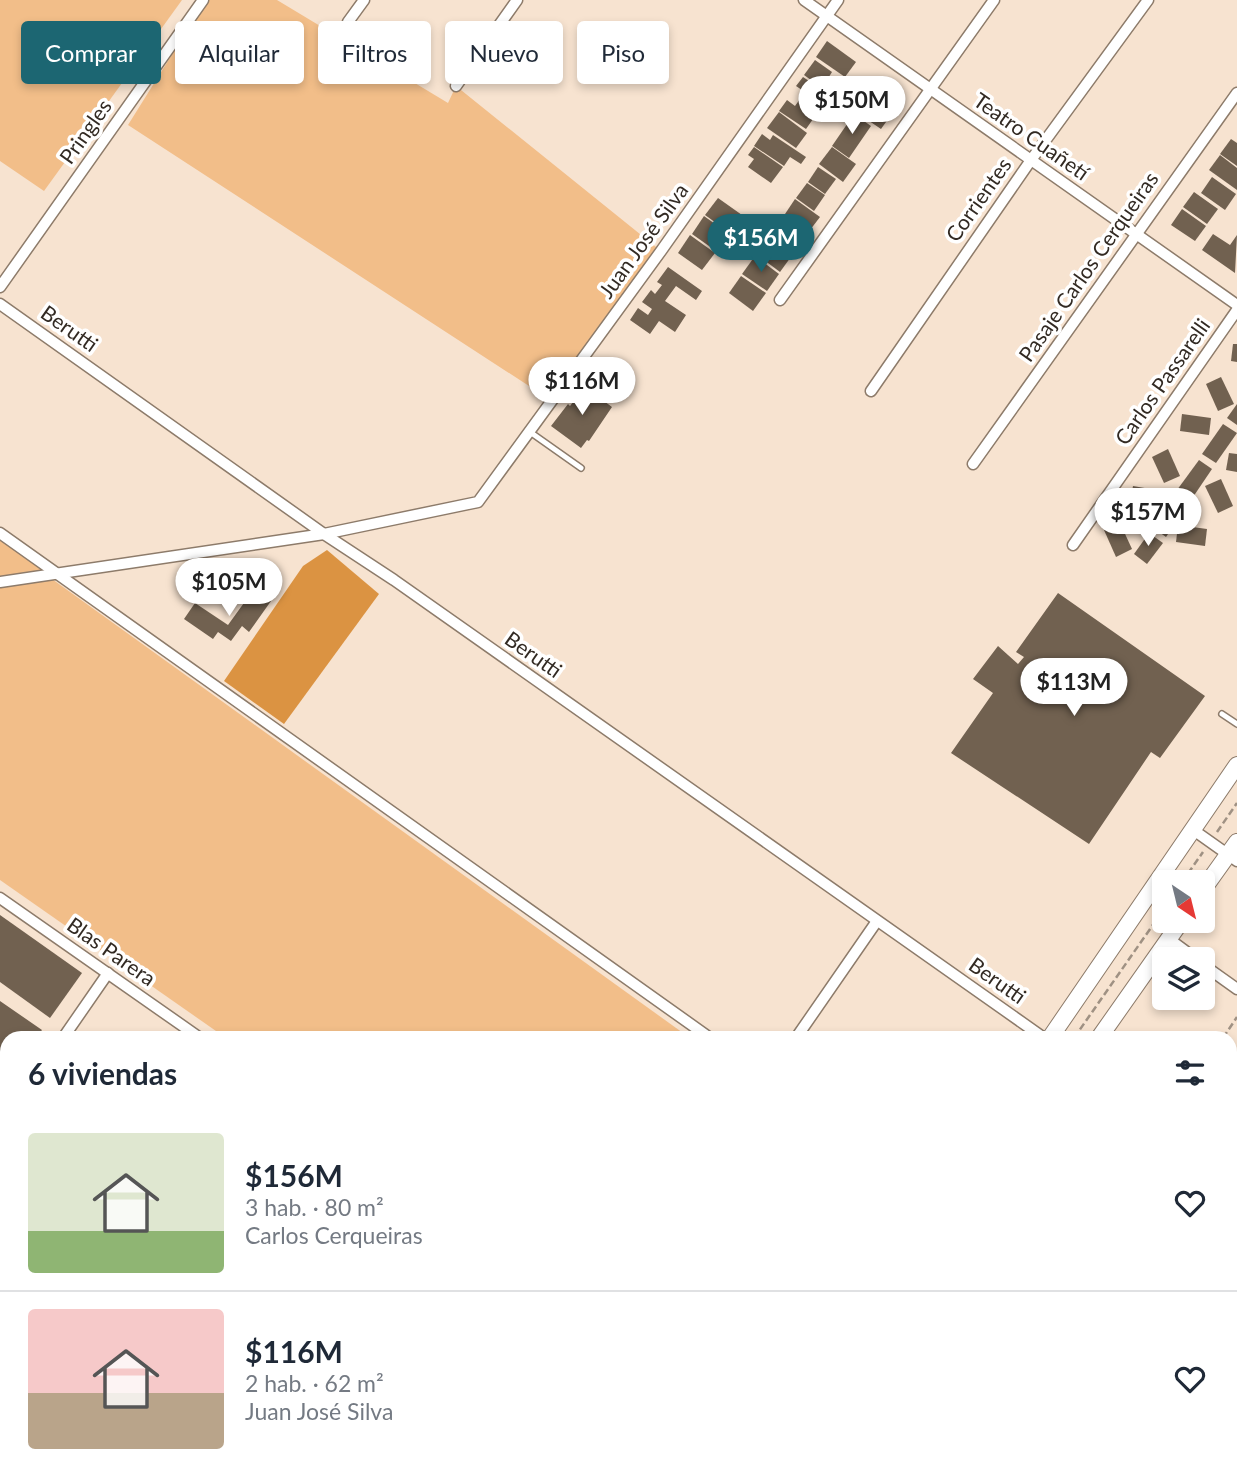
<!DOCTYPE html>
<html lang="es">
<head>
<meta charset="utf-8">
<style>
  body { margin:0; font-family:Lato,sans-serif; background:#f6f6f7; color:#1f2937; height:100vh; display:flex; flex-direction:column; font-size:26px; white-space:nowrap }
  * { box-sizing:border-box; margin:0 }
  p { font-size:23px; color:#747a83 }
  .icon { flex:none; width:38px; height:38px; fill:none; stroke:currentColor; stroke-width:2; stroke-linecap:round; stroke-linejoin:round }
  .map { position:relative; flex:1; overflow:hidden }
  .sheet { position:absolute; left:0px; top:1031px; width:1237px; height:450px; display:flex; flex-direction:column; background:#fff; border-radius:21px 21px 0 0; box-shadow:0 4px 10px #0003 }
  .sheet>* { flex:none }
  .banner { position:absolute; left:21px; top:21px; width:700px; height:63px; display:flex; gap:14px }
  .needle { width:46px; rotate:145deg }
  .buttons { position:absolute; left:1152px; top:870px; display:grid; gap:14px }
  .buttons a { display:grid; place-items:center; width:63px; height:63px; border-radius:7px; background:#fff; box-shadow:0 4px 10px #0003; font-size:35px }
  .price { position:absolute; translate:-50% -60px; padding:0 16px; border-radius:24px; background:#fff; color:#222; font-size:23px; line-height:46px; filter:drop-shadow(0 2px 4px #0008) }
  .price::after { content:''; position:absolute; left:50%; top:42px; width:21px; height:16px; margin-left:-10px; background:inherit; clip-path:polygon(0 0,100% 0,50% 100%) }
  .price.on { background:#1c6672; color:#fff }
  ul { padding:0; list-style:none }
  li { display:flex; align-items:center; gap:21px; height:175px; padding:0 28px }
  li+li { border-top:2px solid #e0e1e3 }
  li span { display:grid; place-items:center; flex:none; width:196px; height:140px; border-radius:7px; color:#555 }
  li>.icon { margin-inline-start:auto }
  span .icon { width:84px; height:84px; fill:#fffc; stroke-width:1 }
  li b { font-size:30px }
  h2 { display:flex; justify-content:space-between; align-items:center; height:84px; padding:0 28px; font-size:30px }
  .chip { padding:0 24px; border-radius:7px; background:#fff; box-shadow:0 4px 10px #0003; font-size:24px; line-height:63px }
  .chip.on { background:#1c6672; color:#fff }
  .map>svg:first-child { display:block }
  .green { fill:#f2be89 }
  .forest { fill:#db9342 }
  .building { fill:#716150 }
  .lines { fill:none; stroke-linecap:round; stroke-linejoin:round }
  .lane-casing { stroke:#8d7b6a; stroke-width:8 }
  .street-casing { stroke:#8d7b6a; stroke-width:13 }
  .secondary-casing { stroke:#8d7b6a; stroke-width:18 }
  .path { stroke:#9f9183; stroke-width:2.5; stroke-dasharray:7 3.5; stroke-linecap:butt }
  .lane { stroke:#fff; stroke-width:5 }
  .street { stroke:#fff; stroke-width:10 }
  .secondary { stroke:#fff; stroke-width:16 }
  .labels { text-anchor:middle; stroke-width:7; stroke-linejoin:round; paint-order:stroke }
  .street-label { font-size:21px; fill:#322a23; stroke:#fff }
</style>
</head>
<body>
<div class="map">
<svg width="1237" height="1480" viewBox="0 0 1237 1480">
  <rect width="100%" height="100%" fill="#f7e3d0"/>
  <g class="green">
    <polygon points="0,0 182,0 44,191 0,161"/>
    <polygon points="206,0 277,0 448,103 456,86 661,251 552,401 128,125"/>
    <polygon points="0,533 55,572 0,582"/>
    <polygon points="52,579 690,1038 226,1038 0,880 0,588"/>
    <polygon points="37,1474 238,1474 248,1480 32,1480"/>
  </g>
  <polygon class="forest" points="327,550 379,594 284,724 224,681 303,566"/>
  <g class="building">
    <polygon points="827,41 856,62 845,77 816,57"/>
    <polygon points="815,60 832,72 822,88 804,75"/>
    <polygon points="803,77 830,95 806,129 779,111 787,100 795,106 805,92 796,86"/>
    <polygon points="881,79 897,90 888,102 896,108 881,129 850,108 857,99 864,103"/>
    <polygon points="779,112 807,133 796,148 767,128"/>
    <polygon points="854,114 871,126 849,158 832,146"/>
    <polygon points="762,134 770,140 773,135 806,157 801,164 790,157 784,166 754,146"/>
    <polygon points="1231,139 1237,143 1237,166 1220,154"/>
    <polygon points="754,147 783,167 771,183 748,167 754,159 748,155"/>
    <polygon points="832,147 856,164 843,182 819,164"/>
    <polygon points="1220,155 1237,168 1237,190 1209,170"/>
    <polygon points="818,167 836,179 825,194 808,182"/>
    <polygon points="1212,177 1236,194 1225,210 1201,193"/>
    <polygon points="807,183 825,195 814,211 796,198"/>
    <polygon points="1194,192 1218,209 1207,224 1183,207"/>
    <polygon points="718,198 742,215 730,233 705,215"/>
    <polygon points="795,199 820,217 807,234 783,217"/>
    <polygon points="1182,209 1206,226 1195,241 1171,225"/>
    <polygon points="704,216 729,234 716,251 692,234"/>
    <polygon points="782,218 807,236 794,253 769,236"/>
    <polygon points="1213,234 1230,245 1237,235 1235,273 1202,250"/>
    <polygon points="690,235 715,253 702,270 678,253"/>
    <polygon points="769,237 793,254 780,272 756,254"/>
    <polygon points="755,256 779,274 767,291 742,274"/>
    <polygon points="668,267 702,291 696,300 676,286 665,301 686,315 675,332 659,321 650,334 630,320 638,308 648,315 652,309 642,302 651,290 655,294 662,285 657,282"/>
    <polygon points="741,276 766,293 753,311 729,293"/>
    <polygon points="1233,344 1237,344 1237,362 1231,361"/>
    <polygon points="1221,377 1234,404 1218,411 1206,384"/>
    <polygon points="581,384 612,407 589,441 587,440 581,448 551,426 568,404 570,406 577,397 574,395"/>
    <polygon points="1237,404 1237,425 1227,418"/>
    <polygon points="1182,414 1211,418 1209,435 1180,431"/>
    <polygon points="1223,424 1237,433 1216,463 1202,454"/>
    <polygon points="1168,449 1180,476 1164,483 1152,457"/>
    <polygon points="1229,453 1237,454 1237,472 1226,470"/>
    <polygon points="1199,460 1212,469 1191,500 1177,490"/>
    <polygon points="1221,479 1233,506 1218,513 1205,486"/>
    <polygon points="1133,486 1162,491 1159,508 1130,503"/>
    <polygon points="1173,497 1187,506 1166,537 1152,527"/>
    <polygon points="1120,523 1132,549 1116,557 1104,530"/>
    <polygon points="1178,525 1207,529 1205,546 1176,542"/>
    <polygon points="1149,533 1163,543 1147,564 1134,554"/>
    <polygon points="254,589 271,601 249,632 242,626 231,641 218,632 213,639 184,619 195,603 228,625"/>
    <polygon points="1058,593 1205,696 1160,758 1151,752 1089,844 951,753 993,693 973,679 998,646 1018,664 1024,657 1016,652"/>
    <polygon points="0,915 82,973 50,1018 0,982"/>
    <polygon points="0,1001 42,1030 36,1038 7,1038 7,1079 0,1089"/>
    <polygon points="0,1197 7,1201 7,1224 0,1219"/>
    <polygon points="0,1221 7,1226 7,1254 0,1265"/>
    <polygon points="2,1324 7,1327 7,1357 0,1368 0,1328"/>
    <polygon points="7,1421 7,1454 0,1465 0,1422 4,1425"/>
    <polygon points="93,1474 122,1474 129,1478 89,1480"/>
    <polygon points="303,1474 365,1474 367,1475 364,1480 298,1480"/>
    <polygon points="430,1474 435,1477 438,1474 455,1474 450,1480 426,1480"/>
    <polygon points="605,1474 711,1474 705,1480 601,1480"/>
  </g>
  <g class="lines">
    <g class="lane-casing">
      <g id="lane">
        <polyline points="530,432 581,468"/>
        <polyline points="1222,714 1237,724"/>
        <polyline points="0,1298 7,1303"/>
        <polyline points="247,1474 256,1480"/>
        <polyline points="277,1480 282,1474"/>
      </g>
    </g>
    <g class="street-casing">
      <g id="street">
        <polyline points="804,0 1237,305"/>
        <polyline points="348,22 364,0"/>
        <polyline points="456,86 517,0"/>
        <polyline points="0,287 203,0"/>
        <polyline points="780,300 994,0"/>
        <polyline points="0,304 324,534 394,580 1044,1038"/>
        <polyline points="871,391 1031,160 1148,0"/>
        <polyline points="973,464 1237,93"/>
        <polyline points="0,533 710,1038"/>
        <polyline points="1073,545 1237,310"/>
        <polyline points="0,582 324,534 478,502 661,251 838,0"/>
        <polyline points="1192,829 1237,861"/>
        <polyline points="0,898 200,1038"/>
        <polyline points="1169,939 1196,959"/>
        <polyline points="1202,964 1237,989"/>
        <polyline points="63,1038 108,973"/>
        <polyline points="796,1038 877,921"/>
        <polyline points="0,1126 7,1116"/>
        <polyline points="1230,1325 1237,1315"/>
        <polyline points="1216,1474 1225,1480"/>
        <polyline points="487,1480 491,1474"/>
        <polyline points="1119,1480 1124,1474"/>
      </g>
    </g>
    <g class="secondary-casing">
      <g id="secondary">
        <polyline points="1202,891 1237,842"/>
        <polyline points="1050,1038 1237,765"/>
        <polyline points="1099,1038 1182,920"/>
        <polyline points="739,1480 743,1474"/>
        <polyline points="788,1480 792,1474"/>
      </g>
    </g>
    <g class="path">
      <polyline points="1217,832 1237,803"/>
      <polyline points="1182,882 1203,852"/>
      <polyline points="1074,1038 1164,909"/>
      <polyline points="1223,1038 1237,1017"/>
      <polyline points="1230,1203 1237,1208"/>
      <polyline points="937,1474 946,1480"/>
      <polyline points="1069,1474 1078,1480"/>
      <polyline points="764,1480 769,1474"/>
      <polyline points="952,1480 957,1474"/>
    </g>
    <use href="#lane" class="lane"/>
    <use href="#street" class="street"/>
    <use href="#secondary" class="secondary"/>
  </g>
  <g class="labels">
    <g class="street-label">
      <text transform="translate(86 132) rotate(-55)" y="7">Pringles</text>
      <text transform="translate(1031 137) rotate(35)" y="7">Teatro Cuañetí</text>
      <text transform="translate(979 200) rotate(-55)" y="7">Corrientes</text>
      <text transform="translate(644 241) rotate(-54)" y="7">Juan José Silva</text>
      <text transform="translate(1089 267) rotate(-55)" y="7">Pasaje Carlos Cerqueiras</text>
      <text transform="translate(69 329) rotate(35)" y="7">Berutti</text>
      <text transform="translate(1163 382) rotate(-55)" y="7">Carlos Passarelli</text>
      <text transform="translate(533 655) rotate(35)" y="7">Berutti</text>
      <text transform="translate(111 952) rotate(35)" y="7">Blas Parera</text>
      <text transform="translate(997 981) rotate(35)" y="7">Berutti</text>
    </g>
  </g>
</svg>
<div class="buttons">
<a><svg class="needle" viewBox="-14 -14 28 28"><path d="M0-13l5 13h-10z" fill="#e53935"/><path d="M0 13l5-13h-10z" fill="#747a83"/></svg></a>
<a><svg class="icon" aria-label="layers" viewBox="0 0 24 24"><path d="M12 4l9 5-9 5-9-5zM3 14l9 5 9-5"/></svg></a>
</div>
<b class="price" style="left:852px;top:136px">$150M</b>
<b class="price on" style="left:761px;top:274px">$156M</b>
<b class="price" style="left:582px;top:417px">$116M</b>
<b class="price" style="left:1148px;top:548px">$157M</b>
<b class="price" style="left:229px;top:618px">$105M</b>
<b class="price" style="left:1074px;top:718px">$113M</b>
<div class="banner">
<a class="chip on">Comprar</a>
<a class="chip">Alquilar</a>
<a class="chip">Filtros</a>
<a class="chip">Nuevo</a>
<a class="chip">Piso</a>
</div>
<section class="sheet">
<h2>6 viviendas<svg class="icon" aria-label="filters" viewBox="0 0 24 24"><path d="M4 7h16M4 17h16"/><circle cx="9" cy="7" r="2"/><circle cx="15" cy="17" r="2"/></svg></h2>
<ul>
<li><span style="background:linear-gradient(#dfe7d0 70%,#8fb573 0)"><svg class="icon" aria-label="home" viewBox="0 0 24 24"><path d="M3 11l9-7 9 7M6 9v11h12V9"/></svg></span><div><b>$156M</b><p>3 hab. · 80 m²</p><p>Carlos Cerqueiras</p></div><svg class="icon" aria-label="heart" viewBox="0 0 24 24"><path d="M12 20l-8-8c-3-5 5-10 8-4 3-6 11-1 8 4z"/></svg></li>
<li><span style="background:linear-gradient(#f6c9c9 60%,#b9a48a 0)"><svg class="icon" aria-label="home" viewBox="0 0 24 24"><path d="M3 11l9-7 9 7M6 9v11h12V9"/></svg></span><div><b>$116M</b><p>2 hab. · 62 m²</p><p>Juan José Silva</p></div><svg class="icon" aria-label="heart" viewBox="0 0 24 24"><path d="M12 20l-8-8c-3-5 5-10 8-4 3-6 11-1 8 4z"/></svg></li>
</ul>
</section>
</div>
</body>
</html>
